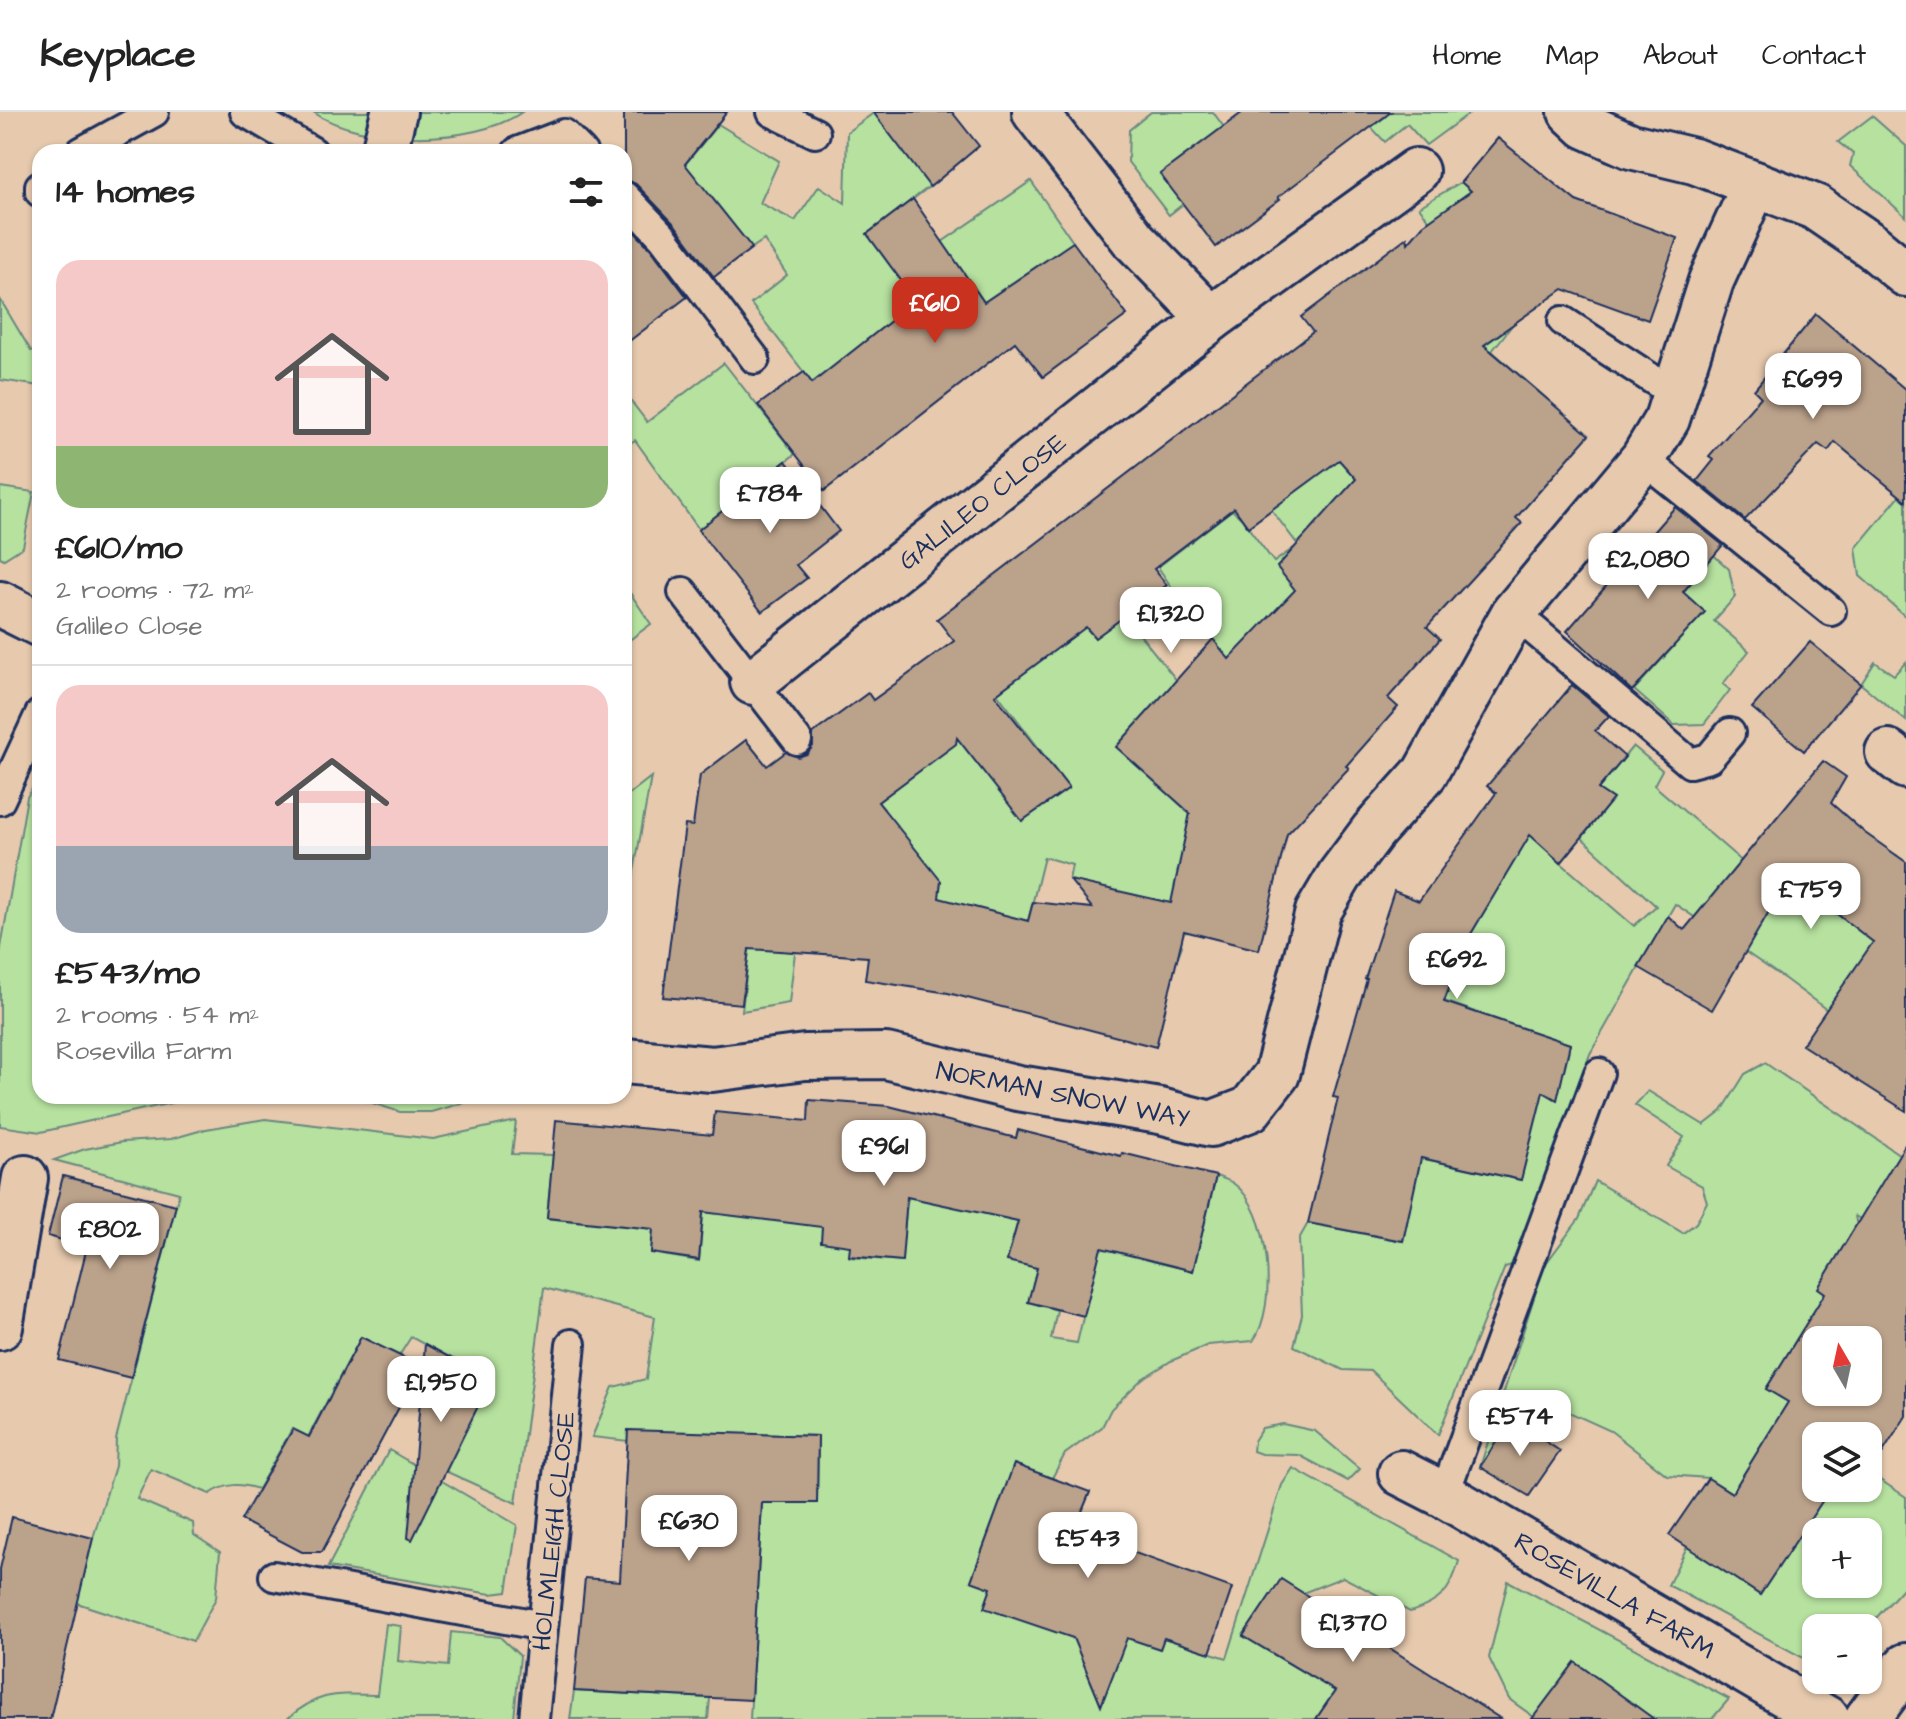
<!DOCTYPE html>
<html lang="en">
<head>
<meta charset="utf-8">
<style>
  body { margin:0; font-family:"Architects Daughter",sans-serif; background:#f2f2f2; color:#222; height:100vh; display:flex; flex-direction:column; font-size:30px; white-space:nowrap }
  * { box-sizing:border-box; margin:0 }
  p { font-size:26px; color:#767676 }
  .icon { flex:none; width:44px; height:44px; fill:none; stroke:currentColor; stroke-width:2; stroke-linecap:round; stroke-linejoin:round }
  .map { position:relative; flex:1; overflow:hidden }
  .panel { position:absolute; left:32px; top:32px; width:600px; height:960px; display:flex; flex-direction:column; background:#fff; border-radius:24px; box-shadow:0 2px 6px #0004 }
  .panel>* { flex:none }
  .needle { width:52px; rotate:351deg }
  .fabs { position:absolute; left:1802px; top:1214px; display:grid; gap:16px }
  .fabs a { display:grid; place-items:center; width:80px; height:80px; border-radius:16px; background:#fff; box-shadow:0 2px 6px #0004; font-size:40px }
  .price { position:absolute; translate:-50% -68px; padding:0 18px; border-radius:16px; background:#fff; color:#222; font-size:26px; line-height:52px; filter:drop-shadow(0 2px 4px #0008) }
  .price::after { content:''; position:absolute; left:50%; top:48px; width:24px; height:18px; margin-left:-12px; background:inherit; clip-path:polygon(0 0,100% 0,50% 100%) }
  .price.active { background:#c8321e; color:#fff }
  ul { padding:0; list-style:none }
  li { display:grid; align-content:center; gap:16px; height:424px; padding:0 24px }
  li+li { border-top:2px solid #e0e0e0 }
  li span { display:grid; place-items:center; height:248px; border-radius:24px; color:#555 }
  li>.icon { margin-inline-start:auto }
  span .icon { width:144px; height:144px; fill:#fffc; stroke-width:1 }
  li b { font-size:34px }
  h2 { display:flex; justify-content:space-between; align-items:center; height:96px; padding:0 24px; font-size:34px }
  header { display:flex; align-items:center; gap:48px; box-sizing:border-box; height:112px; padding:0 40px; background:#fff; border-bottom:2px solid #e0e0e0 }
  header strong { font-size:38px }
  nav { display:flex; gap:44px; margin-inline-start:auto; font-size:28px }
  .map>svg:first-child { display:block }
  .green { fill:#b6e19f; stroke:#68887e; stroke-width:2; fill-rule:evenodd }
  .building { fill:#bba28b; stroke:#1b2f5e; stroke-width:2; fill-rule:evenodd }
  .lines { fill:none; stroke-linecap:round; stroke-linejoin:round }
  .service-casing { stroke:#1b2f5e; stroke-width:34 }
  .minor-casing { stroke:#1b2f5e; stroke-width:50 }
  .tertiary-casing { stroke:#1b2f5e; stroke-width:50 }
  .service { stroke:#e7caae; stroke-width:28 }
  .minor { stroke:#e7caae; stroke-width:44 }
  .tertiary { stroke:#e7caae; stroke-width:44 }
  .labels { text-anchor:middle; stroke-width:7; stroke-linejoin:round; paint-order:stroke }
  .street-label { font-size:26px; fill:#1b2f5e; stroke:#e7caae }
</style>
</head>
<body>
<header>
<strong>Keyplace</strong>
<nav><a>Home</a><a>Map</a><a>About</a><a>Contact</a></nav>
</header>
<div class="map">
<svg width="1906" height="1607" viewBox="0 0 1906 1607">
  <rect width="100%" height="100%" fill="#e7caae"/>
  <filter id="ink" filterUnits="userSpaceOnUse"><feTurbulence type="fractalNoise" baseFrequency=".0125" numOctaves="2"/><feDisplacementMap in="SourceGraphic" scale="16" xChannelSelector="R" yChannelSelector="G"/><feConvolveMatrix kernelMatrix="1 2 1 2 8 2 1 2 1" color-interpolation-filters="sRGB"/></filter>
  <g filter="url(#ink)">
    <g class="green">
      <path d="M313 0H522C474 34 360 33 313 0Z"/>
      <polygon points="875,0 938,68 867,122 920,194 824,286 751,192 787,163 764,128 752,136 710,83 661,82 718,12 779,49 760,91 795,109 819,74 845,91 847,20"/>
      <polygon points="1151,0 1213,0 1226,18 1183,92 1169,103 1128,50 1129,18"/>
      <polygon points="1384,0 1471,0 1426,33 1407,12 1385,30 1371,15 1385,5"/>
      <polygon points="1872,4 1906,34 1906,105 1850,54 1853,42 1838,30"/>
      <polygon points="1031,69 1073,130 985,192 942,130"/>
      <polygon points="1461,70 1520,124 1517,207 1492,239 1547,287 1355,490 1227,549 1117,635 1208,718 1189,820 1177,821 1182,834 1178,844 1140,835 1097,775 1069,768 1072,753 1044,745 1028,809 970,794 937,809 939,779 796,832 789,891 742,899 752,811 884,697 878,690 959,625 1022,709 1069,676 997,581 1085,515 1095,526 1125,504 1178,570 1220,536 1182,491 1158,455 1232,398 1241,406 1274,450 1298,433 1264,388 1510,215 1419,95"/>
      <polygon points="0,187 31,239 40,236 40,274 0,268"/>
      <polygon points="724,251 795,342 744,382 708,430 635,328 624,335 624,280 647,310"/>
      <polygon points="0,375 34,380 23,435 4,447 0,445"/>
      <polygon points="1900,383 1906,389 1906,505 1860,464 1856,436"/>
      <polygon points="1697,428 1729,457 1735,485 1714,509 1749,539 1723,572 1730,578 1704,612 1674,613 1634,578 1674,534 1652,515"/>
      <polygon points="624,472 651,512 624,532"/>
      <polygon points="1875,550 1894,563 1906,550 1906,609 1861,572"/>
      <polygon points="1633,634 1662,658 1654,673 1776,779 1790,765 1881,740 1896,743 1849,807 1892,837 1892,946 1785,867 1675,792 1590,942 1515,1152 1505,1155 1438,1323 1371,1259 1343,1258 1294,1234 1302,1203 1299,1127 1308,1111 1403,1129 1413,1082 1407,1043 1521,1068 1416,1009 1563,962 1570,933 1444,889 1471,819 1533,717 1561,751 1634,814 1656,794 1582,726 1612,688 1598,677"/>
      <polygon points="40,663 40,984 171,984 189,987 41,1020 0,1014 0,841 27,685"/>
      <polygon points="651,665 628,792 624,881 624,686"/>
      <polygon points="1765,951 1906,1047 1906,1134 1855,1104 1875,1214 1813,1201 1766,1277 1812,1304 1816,1359 1767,1325 1732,1381 1708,1366 1667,1363 1611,1319 1547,1290 1511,1307 1480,1355 1544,1154 1579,1107 1595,1069 1683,1121 1696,1111 1707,1090 1702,1074 1666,1054 1684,1025 1635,993 1648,979 1704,1013 1722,999 1745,962"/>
      <polygon points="351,984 488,984 431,1000 400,1000"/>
      <path d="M265 1007 433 1027 516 1009 512 1042 553 1043 547 1106 578 1109 656 1077 651 1141 699 1149 705 1083 803 1082 850 1134V1145L901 1149 907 1090 911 1079 1000 1087 995 1104 1018 1109 1007 1148 1037 1156 1029 1190 1057 1198 1051 1227 1077 1231 1103 1121 1153 1149 1193 1159 1216 1064C1221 1066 1229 1068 1233 1071 1271 1097 1278 1195 1253 1229L1208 1233 1171 1249 1142 1267 1111 1297 1102 1315 1065 1342 1052 1366 1014 1353 971 1469 1160 1537 1164 1526 1227 1546 1282 1373 1293 1356 1459 1449C1451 1479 1440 1491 1410 1500L1343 1465 1303 1481 1281 1468 1243 1524 1335 1579 1316 1607H750L762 1391H817L818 1324 629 1319 628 1329 592 1325 613 1275 646 1267 655 1205 544 1176 516 1391 445 1359 490 1268 411 1225 399 1244 361 1225 308 1325 292 1317 258 1377C239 1371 227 1371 210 1382L151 1357 137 1387 193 1411 194 1423 220 1440 216 1486 193 1529 77 1491 93 1426 115 1354 116 1327 179 1081 54 1048 85 1037 122 1030 171 1027 206 1017Z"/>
      <polygon points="1283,1312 1315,1319 1360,1357 1348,1369 1299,1343 1261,1342 1253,1339 1254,1329 1262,1316"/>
      <polygon points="389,1338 517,1413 507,1480 491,1482 328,1455"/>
      <path d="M1868 1360 1906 1385V1473L1867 1516H1816V1548L1809 1549 1668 1473 1690 1429 1831 1376H1868ZM1816 1420H1868V1472H1816Z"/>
      <polygon points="1508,1469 1729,1587 1712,1607 1628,1607 1637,1595 1575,1550 1534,1605 1509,1587 1489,1546"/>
      <path d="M386 1512 401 1514 398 1549 448 1554 451 1520 500 1525 520 1544 514 1607H287C320 1579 336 1582 377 1583Z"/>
      <polygon points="574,1579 710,1586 708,1607 570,1607"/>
    </g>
    <g class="building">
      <polygon points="624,0 727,0 685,52 752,136 714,165 675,113 636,72 624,67"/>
      <polygon points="873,0 952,0 979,34 930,75"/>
      <polygon points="1243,0 1391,0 1278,85 1280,87 1216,135 1160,62"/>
      <path d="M1498 26 1576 89 1677 126 1648 208 1563 177 1484 233 1589 323 1516 406 1522 411 1427 515 1440 527 1388 586 1398 595 1346 654 1349 656 1287 722 1259 838 1184 819 1156 935 948 881 865 868 868 845 749 837 742 892 663 885 685 713 693 714 700 663 746 628 767 654 786 640 798 645 807 642 813 634 812 622 868 581 873 588 954 529 937 507 1313 220 1301 205 1407 125 1408 131 1423 113 1471 79 1461 70ZM1339 348 1356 367 1277 455 1295 478 1229 547 1213 527 1116 635 1190 701 1171 791 1070 768 1092 796 1033 790 1028 809 939 786 941 769 878 690 956 632 957 626 1022 709 1069 676 995 583 1086 515 1095 526 1167 473 1154 457 1234 396 1248 415Z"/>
      <polygon points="913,87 984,190 1073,130 1127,203 1043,265 1015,230 824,379 758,293 804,260 812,271 916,189 867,122"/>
      <polygon points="624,109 650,136 687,185 624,233"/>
      <polygon points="1816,202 1906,278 1906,389 1835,330 1828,339 1818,332 1745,408 1697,369 1714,348 1709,344 1761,285 1754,278"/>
      <polygon points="786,349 839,419 796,453 807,466 762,500 698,418"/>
      <polygon points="1675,395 1723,433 1683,480 1705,500 1632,579 1567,519"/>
      <polygon points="1810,530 1861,572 1804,639 1752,596"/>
      <polygon points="1572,573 1609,604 1595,619 1625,645 1598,677 1613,687 1561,751 1530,723 1468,827 1444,890 1570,932 1557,988 1543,980 1521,1068 1421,1046 1403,1129 1308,1111 1338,986 1333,985 1367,867 1365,867 1394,779 1419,789 1496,681 1487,674"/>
      <polygon points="1823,649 1846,665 1831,691 1865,721 1906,750 1906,999 1802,933 1873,830 1789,765 1712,898 1638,855 1668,804 1684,818"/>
      <polygon points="809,988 889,994 1016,1026 1018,1018 1121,1044 1122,1041 1216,1064 1193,1159 1101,1136 1084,1204 1028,1190 1037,1156 1007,1149 1018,1109 907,1085 902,1149 849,1144 850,1134 821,1130 822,1115 703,1100 699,1148 651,1141 653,1117 547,1106 556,1008 712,1023 715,1000 808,1009"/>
      <path d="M1906 1031V1304L1880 1345 1868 1338V1324H1816V1376H1831L1760 1483 1669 1423 1708 1366 1732 1381 1788 1290 1766 1277 1825 1181 1818 1176ZM1816 1228H1868V1280H1816Z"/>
      <polygon points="63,1064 176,1093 131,1266 59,1248 87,1135 48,1124"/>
      <polygon points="361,1225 421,1254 322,1440 302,1440 241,1408 293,1317 309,1325"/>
      <polygon points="425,1232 491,1268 412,1428 408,1426"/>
      <polygon points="1511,1307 1560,1339 1529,1384 1480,1355"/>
      <polygon points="628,1318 818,1324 817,1391 762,1391 751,1588 574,1579 585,1466 620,1469"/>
      <polygon points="1014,1352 1090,1380 1074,1419 1232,1476 1210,1541 1164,1526 1160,1537 1127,1526 1101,1594 1073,1526 984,1496 991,1476 971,1469"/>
      <polygon points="12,1405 93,1426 50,1607 0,1607 0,1457"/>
      <polygon points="1281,1467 1501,1607 1316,1607 1335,1579 1243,1524"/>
      <polygon points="1575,1550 1654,1607 1532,1607"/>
    </g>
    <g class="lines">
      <g class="service-casing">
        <g id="service">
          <polyline points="245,0 313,40"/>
          <polyline points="772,0 815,21"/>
          <polyline points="81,40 154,0"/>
          <polyline points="517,40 564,22 582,40"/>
          <polyline points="40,74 40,80"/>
          <polyline points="624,84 663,125 755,247"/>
          <polyline points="1563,209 1675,282"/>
          <polyline points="1643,347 1831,499"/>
          <polyline points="683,480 797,628"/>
          <polyline points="1514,501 1690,651 1709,646 1730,621"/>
          <polyline points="0,688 40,602"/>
          <polyline points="1444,1383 1599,961"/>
          <polyline points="274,1464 543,1514"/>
          <polyline points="534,1607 571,1232"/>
        </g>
      </g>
      <g class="minor-casing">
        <g id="minor">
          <polyline points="1035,0 1134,128 1211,207"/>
          <polyline points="1571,0 1586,14 1631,34 1694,49 1815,95 1872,134 1906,162"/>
          <polyline points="384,40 394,0"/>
          <polyline points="0,492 40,512"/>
          <polyline points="753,570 1211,207 1416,59"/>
          <polyline points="1888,640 1906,654"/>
          <polyline points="624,949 712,957 805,945 886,944 1018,976 1160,999 1211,1012 1250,997 1277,962 1318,800 1340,763 1373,719 1425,661 1514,501 1643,347 1667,307 1711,169 1755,72"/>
          <polyline points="0,1215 25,1066"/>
          <polyline points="1401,1361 1444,1383 1827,1607"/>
        </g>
      </g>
      <g class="tertiary-casing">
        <polyline id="tertiary" points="1867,1607 1906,1554"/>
      </g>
      <use href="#service" class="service"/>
      <use href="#minor" class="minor"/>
      <use href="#tertiary" class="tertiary"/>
    </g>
  </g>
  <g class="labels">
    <g class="street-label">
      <text transform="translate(982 389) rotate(-38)" y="9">GALILEO CLOSE</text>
      <text transform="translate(1063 982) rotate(11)" y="9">NORMAN SNOW WAY</text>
      <text transform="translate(553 1419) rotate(-84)" y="9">HOLMLEIGH CLOSE</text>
      <text transform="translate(1615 1483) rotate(30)" y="9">ROSEVILLA FARM</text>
    </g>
  </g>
</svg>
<div class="fabs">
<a><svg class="needle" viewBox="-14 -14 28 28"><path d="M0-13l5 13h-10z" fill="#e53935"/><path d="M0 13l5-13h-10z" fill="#767676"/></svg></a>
<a><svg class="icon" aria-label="layers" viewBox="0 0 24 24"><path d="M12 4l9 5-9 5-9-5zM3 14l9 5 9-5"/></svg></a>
<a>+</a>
<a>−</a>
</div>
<b class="price active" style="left:935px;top:233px">£610</b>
<b class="price" style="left:1813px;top:309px">£699</b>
<b class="price" style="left:770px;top:423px">£784</b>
<b class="price" style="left:1648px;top:489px">£2,080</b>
<b class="price" style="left:1171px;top:543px">£1,320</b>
<b class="price" style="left:1811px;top:819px">£759</b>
<b class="price" style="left:1457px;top:889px">£692</b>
<b class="price" style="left:884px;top:1076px">£961</b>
<b class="price" style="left:110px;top:1159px">£802</b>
<b class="price" style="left:441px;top:1312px">£1,950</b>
<b class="price" style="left:1520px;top:1346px">£574</b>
<b class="price" style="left:689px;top:1451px">£630</b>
<b class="price" style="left:1088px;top:1468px">£543</b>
<b class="price" style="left:1353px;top:1552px">£1,370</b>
<section class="panel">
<h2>14 homes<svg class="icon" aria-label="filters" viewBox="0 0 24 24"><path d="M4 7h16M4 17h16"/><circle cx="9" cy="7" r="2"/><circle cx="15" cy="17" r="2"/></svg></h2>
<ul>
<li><span style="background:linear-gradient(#f6c9c9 75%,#8fb573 0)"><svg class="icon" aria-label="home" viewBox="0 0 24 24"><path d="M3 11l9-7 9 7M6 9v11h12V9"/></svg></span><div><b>£610/mo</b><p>2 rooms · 72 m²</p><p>Galileo Close</p></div></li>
<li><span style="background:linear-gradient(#f6c9c9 65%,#9aa5b1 0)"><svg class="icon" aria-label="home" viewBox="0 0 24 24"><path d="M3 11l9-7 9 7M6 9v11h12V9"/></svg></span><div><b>£543/mo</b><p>2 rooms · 54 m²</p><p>Rosevilla Farm</p></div></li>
</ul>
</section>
</div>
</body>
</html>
